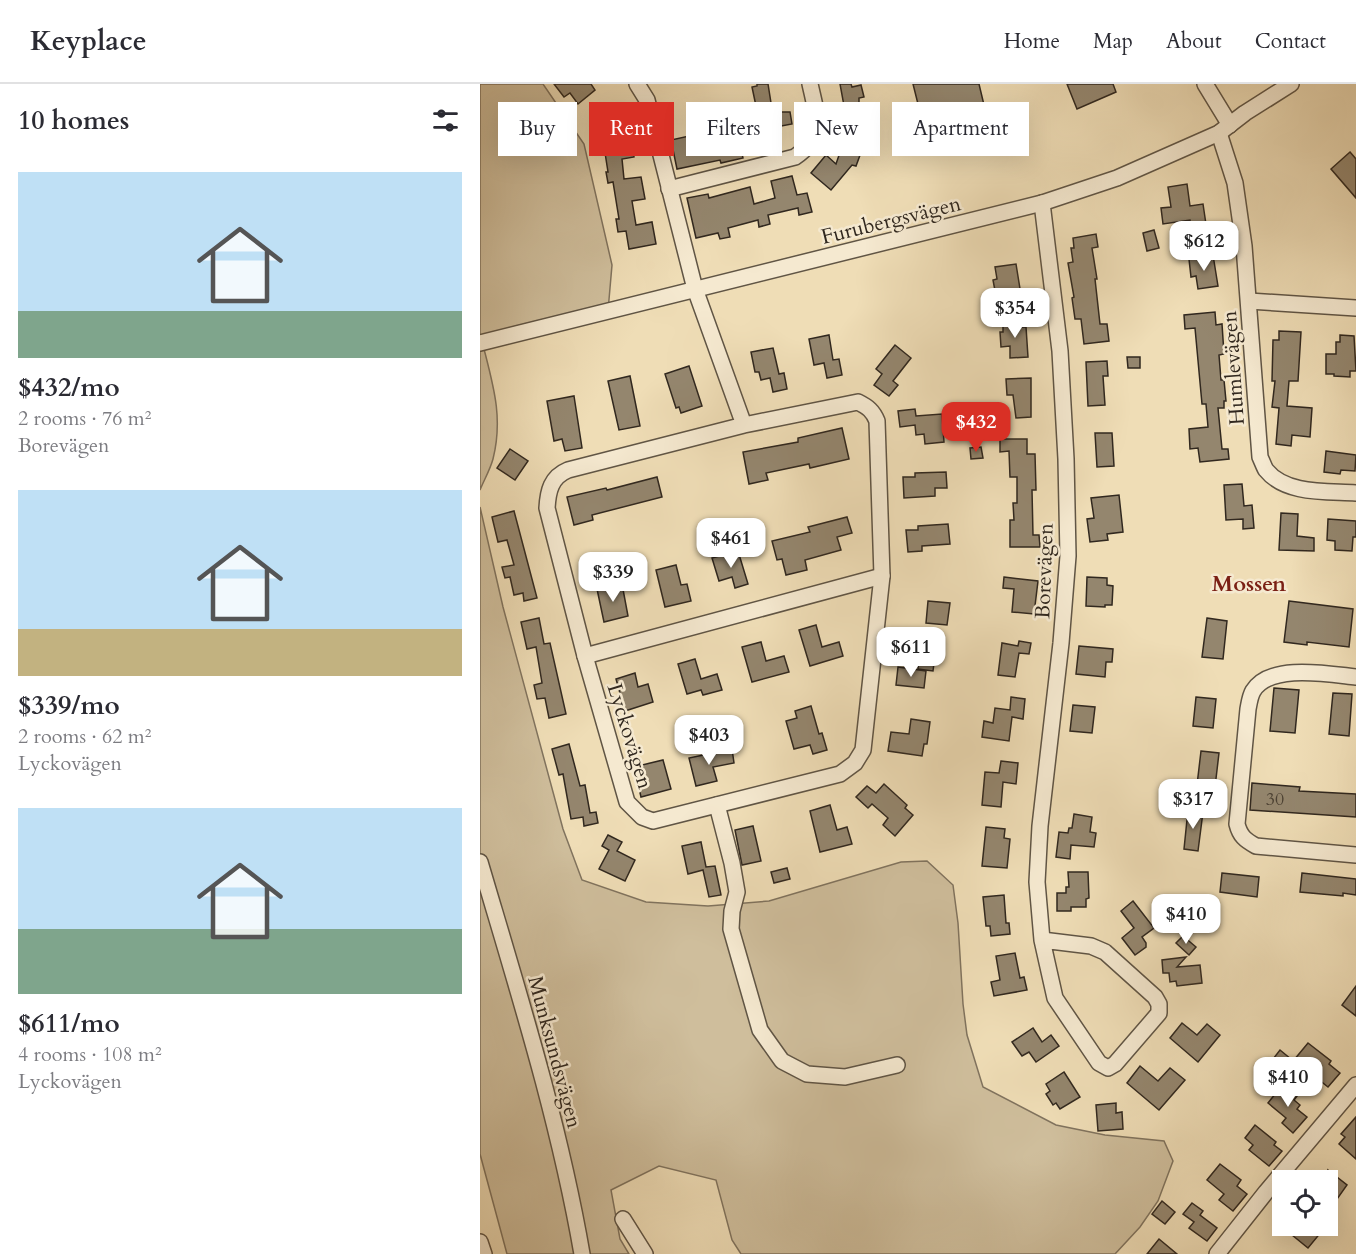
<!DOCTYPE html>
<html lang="en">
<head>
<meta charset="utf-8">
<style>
  body { margin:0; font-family:Cardo,serif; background:#f2f2f3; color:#2b2b33; height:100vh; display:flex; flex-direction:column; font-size:22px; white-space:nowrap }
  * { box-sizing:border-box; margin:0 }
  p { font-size:20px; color:#7c7c81 }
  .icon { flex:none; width:33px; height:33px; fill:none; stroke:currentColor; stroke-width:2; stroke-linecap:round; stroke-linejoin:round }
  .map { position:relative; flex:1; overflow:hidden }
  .drawer { display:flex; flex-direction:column; background:#fff; width:480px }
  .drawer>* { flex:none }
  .top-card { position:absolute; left:18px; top:18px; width:570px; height:54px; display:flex; gap:12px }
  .buttons { position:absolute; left:792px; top:1086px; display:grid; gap:12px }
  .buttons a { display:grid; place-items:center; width:66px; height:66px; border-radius:0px; background:#fff; box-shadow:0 6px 24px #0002; font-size:30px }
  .price { position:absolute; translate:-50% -51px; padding:0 14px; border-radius:12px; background:#fff; color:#222; font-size:20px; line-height:39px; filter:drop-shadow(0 2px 3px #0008) }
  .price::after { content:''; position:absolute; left:50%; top:36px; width:18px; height:14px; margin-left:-9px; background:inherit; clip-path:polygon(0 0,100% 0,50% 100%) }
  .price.active { background:#d93025; color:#fff }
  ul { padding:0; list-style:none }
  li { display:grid; align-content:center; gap:12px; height:318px; padding:0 18px }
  li span { display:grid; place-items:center; height:186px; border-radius:0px; color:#555 }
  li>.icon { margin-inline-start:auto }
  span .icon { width:108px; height:108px; fill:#fffc; stroke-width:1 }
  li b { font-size:26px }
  h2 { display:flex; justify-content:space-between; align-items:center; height:72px; padding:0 18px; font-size:26px }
  .pill { padding:0 21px; border-radius:0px; background:#fff; box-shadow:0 6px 24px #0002; font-size:21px; line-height:54px }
  .pill.active { background:#d93025; color:#fff }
  header { display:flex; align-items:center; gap:36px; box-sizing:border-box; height:84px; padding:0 30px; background:#fff; border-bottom:2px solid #e1e1e2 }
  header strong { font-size:28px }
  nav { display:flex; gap:33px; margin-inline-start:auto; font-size:21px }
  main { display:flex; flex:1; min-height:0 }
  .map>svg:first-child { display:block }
  .green { fill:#cfbe9c; stroke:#80735e; stroke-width:1.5 }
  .building { fill:#94866e; stroke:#31281f; stroke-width:1.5 }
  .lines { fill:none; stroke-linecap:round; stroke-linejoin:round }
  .minor-casing { stroke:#605545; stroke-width:18 }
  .minor { stroke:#f5e9d0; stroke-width:15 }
  .labels { text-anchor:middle; stroke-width:5; stroke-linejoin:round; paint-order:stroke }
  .number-label { font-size:18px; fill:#4a4033 }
  .street-label { font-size:21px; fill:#31281f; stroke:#f5e9d0 }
  .neighbourhood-label { font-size:22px; font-weight:bold; fill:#7a1f14; stroke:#f5e9d0 }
</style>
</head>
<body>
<header>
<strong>Keyplace</strong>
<nav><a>Home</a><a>Map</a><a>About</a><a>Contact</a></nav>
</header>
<main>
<section class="drawer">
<h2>10 homes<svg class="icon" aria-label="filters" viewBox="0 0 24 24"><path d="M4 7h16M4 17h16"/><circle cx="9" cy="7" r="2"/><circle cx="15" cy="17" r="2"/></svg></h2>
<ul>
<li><span style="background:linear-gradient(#bfe0f5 75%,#7fa58c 0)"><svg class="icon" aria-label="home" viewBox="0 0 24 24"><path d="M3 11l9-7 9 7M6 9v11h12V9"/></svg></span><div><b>$432/mo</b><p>2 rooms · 76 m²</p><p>Borevägen</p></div></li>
<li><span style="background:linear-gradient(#bfe0f5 75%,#c2b280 0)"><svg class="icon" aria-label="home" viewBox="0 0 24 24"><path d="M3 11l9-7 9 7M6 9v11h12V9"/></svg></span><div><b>$339/mo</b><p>2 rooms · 62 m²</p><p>Lyckovägen</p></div></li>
<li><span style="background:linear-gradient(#bfe0f5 65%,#7fa58c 0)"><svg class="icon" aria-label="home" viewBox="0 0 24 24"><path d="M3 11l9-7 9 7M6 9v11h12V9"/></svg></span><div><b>$611/mo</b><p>4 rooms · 108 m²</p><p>Lyckovägen</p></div></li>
</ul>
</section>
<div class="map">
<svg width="876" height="1170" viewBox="0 0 876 1170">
  <rect width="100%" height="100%" fill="#efddb6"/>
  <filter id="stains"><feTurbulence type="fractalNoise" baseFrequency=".00333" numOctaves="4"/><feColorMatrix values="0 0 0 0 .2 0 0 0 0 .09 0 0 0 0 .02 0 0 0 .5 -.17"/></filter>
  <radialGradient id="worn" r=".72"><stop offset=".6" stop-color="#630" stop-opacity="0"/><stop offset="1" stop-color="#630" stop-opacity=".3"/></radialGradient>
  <g class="green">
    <polygon points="0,0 63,0 104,60 132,181 128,227 0,261"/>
    <path d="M4 265C14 304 23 335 13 375 10 386 4 396 0 406V266Z"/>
    <polygon points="0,423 23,523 83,745 102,796 166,818 228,822 289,817 421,778 447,777 473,801 478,839 483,920 487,951 503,1003 576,1041 625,1051 684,1057 693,1077 678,1117 660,1143 635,1170 261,1170 252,1156 236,1096 179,1082 131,1106 140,1155 149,1170 27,1170 0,1070"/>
  </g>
  <g class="building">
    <polygon points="74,0 111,0 115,6 98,20 90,9 84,13"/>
    <polygon points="277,0 288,0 291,19 276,22 272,3 277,2"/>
    <polygon points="360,0 371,0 372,3 381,1 384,13 379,14 379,62 383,63 376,82 372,81 351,106 331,89 346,71 356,80 367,48 351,48 351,38 346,38 346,28 365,27"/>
    <polygon points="433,0 499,0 504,21 442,36"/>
    <polygon points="587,0 633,0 636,8 597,25"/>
    <polygon points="282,28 310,28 312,40 285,45"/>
    <polygon points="230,33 233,46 255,41 263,74 241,79 240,76 197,85 191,56 214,51 211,37"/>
    <polygon points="146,41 147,51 134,55 151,52 154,73 142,75 144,95 161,93 165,115 152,117 156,141 172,138 176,160 149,165 146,147 138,148 136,135 139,135 133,98 128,99 126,88 128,88 123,56 115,57 113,47"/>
    <polygon points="870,68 876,75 876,114 851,85"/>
    <polygon points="312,92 317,111 327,109 332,128 319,131 318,124 288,131 290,140 279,143 278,136 248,144 250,153 240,155 238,149 216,154 207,114 228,110 229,114 270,103 274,120 295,114 291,97"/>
    <polygon points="707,100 710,122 723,120 727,147 712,149 710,136 683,140 681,124 691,123 688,103"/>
    <polygon points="674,146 679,164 667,167 663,149"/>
    <polygon points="616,150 618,163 612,164 617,195 615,195 620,240 627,240 629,257 604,260 601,235 595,235 592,214 594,213 588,179 593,178 591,164 594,164 593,154"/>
    <polygon points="733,171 738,202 718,205 716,192 711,193 709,175"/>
    <polygon points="536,180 542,217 521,220 520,212 516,212 513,196 517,195 515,183"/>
    <polygon points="735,228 736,241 742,240 744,270 739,271 741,296 744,296 746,317 744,317 744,324 738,324 742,365 748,365 749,375 720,378 718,364 710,365 709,345 728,343 726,320 722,320 715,244 705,245 704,231"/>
    <polygon points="541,238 541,243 546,243 548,273 530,274 530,262 521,263 520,248 523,248 523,239"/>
    <polygon points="799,247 821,248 818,297 809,297 807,322 832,324 830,353 812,351 811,362 796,360 799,324 792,323 795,297 792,297 793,256 799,256"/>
    <polygon points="349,251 353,276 359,275 362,291 347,294 344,279 334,281 329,255"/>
    <polygon points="860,251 874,252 876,287 870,287 870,293 854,292 854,290 846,290 846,270 856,270 856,258 860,258"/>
    <polygon points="415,261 431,274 413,297 418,301 409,312 394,301 402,290 396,285"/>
    <polygon points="293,264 299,290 304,289 307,305 293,308 290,294 281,296 279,288 275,288 271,268"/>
    <polygon points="647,273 660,273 660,284 648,284"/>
    <polygon points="627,277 628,292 623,292 625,321 608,322 606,278"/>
    <polygon points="209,282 222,322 201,329 199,323 196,324 185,290"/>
    <polygon points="150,292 160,342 139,346 128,297"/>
    <polygon points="551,294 551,333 536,334 533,311 527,311 526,295"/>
    <polygon points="94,312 102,364 85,367 82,355 74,357 67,317"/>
    <polygon points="435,325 436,332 462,330 464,358 445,360 444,350 436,351 435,341 420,343 418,327"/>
    <polygon points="362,344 369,375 330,384 329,380 286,389 288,396 269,400 263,368 318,358 318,354"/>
    <polygon points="615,349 632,349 634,382 617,383"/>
    <polygon points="520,355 547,355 547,370 555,370 556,406 552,406 553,451 559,451 560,463 530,463 530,436 534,436 533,419 537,419 537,393 530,393 529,367 520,368"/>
    <polygon points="501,363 503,374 491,375 490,364"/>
    <polygon points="30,365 48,377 35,396 17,384"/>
    <polygon points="846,367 876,371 875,387 861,386 860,390 844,388"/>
    <polygon points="466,388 467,404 455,404 455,412 424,414 423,393 435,393 435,389"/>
    <polygon points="177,393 182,413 112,431 113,436 94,441 87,413 126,404 127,406"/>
    <polygon points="762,400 764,422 772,421 774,444 763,445 763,435 746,436 744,401"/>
    <polygon points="639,411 643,448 627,450 628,456 610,458 607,435 614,434 611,414"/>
    <polygon points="34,427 57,514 44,517 43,509 34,511 30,493 25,494 22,483 34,481 27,456 18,458 12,433"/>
    <polygon points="801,429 818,430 817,452 834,454 834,467 799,466"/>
    <polygon points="367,433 372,449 357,453 361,466 325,476 327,486 306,491 302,475 297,476 292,457 330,448 328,443"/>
    <polygon points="848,435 876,437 876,453 873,453 872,467 855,466 855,457 847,456"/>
    <polygon points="468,440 470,460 442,462 442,467 428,468 426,446 438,446 438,442"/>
    <polygon points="258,467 268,500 255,504 252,493 239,497 232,474"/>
    <polygon points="196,481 201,501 207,500 211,517 185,523 176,486"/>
    <polygon points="524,493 558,497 554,530 532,528 534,505 523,504"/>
    <polygon points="607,493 627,494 627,501 633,502 632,521 625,521 625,523 606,522"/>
    <polygon points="142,500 148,532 124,538 117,505"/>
    <polygon points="448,517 470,519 467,541 446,539"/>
    <polygon points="809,517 873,525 869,563 827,558 827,561 804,558"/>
    <polygon points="59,534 64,560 70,559 86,630 69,634 65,614 57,615 54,601 62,599 56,563 47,565 41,538"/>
    <polygon points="727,534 747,537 743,575 722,573"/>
    <polygon points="336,541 342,563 359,558 363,572 330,582 319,546"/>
    <polygon points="539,557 551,559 549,570 539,569 535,593 518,591 522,559 538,562"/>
    <polygon points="281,558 286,577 304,572 309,588 272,598 262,563"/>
    <polygon points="599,562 633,565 632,578 626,578 625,593 596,590"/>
    <polygon points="439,569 455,571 453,587 438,585"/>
    <polygon points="215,575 221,595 237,590 242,606 223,611 221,606 207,610 198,580"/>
    <polygon points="418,583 446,587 444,604 416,601"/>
    <polygon points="155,589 158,603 168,600 173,618 145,627 136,595"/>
    <polygon points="794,604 819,606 815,649 790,647"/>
    <polygon points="853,609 872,610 869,652 849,650"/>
    <polygon points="531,613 545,615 543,635 532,633 529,657 502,653 504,637 513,639 515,624 530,626"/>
    <polygon points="716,613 736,615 733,644 713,642"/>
    <polygon points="593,621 615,623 612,649 590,647"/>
    <polygon points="331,622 339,650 342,649 347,666 333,670 330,661 314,665 306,637 317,634 315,627"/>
    <polygon points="431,635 450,638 447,660 444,660 442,672 408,667 411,648 429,650"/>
    <polygon points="89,660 100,702 105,701 110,729 116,728 118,739 104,742 103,733 91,735 83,690 79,691 72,665"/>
    <polygon points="252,665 254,679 233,683 237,697 216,702 209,674"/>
    <polygon points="721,667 739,669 735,703 717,701"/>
    <polygon points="183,676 191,705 161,713 158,700 167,698 162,681"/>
    <polygon points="521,677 538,679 536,700 523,698 521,723 502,721 505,688 519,689"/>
    <polygon points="772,699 820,703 819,707 876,710 876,733 770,726"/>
    <polygon points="404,700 427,721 425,724 433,731 415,752 403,741 408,734 392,720 388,724 376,713 387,702 396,709"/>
    <polygon points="350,721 357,746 367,743 372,760 340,768 330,727"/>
    <polygon points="708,726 723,728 718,767 704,765"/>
    <polygon points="594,730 612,733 610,748 616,749 614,763 591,761 590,775 576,773 579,748 588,749 589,744 592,744"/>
    <polygon points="273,742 281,777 262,781 255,746"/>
    <polygon points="506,743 525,745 524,754 530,755 527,784 502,782"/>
    <polygon points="128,751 142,758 137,767 155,776 145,797 119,785 129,766 122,762"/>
    <polygon points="221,758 226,783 235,782 241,811 229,813 223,786 208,790 202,762"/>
    <polygon points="307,784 310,795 294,799 291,788"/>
    <polygon points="588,788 608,788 609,814 606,815 606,823 591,823 591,827 577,827 577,809 586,809 586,803 589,803"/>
    <polygon points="742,789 779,793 777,813 740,808"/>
    <polygon points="822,789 876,795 876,811 863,809 863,812 820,808"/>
    <polygon points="524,811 526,839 529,839 530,850 511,852 510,842 506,842 503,813"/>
    <polygon points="653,817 674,844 662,853 666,859 666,863 655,871 642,854 654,844 641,827"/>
    <polygon points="703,852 716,863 709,871 696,859"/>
    <polygon points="535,869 540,894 544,893 547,906 514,912 511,898 520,896 516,872"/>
    <polygon points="706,873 697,883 720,881 722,899 697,902 696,897 690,898 689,889 683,889 682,876"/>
    <polygon points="876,902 876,932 862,921"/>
    <polygon points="702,939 717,951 727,940 740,951 718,978 690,954"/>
    <polygon points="553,944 562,958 571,951 579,962 556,978 549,968 542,972 532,958"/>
    <polygon points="828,959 851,977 849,980 860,989 848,1003 814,976"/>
    <polygon points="800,966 817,980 810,988 793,975"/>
    <polygon points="660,982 678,997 690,984 705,996 679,1026 647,999"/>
    <polygon points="584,988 600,1013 580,1025 576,1019 573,1021 566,1010 570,1007 566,1000"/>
    <polygon points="803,1000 817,1012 814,1016 820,1021 817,1025 827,1033 813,1049 802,1039 806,1034 788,1019"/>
    <polygon points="636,1019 636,1029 642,1028 643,1045 618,1047 616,1021"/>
    <polygon points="876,1033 876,1075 859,1060 865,1053 861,1050"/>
    <polygon points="775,1041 796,1058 794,1061 802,1067 789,1082 769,1066 773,1061 765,1054"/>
    <polygon points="740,1080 761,1096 757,1102 767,1110 753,1127 739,1116 744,1110 727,1096"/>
    <polygon points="848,1086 867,1101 855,1118 848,1112"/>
    <polygon points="682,1117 695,1128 685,1140 672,1130"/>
    <polygon points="712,1119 723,1127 720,1131 737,1144 727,1157 709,1144 714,1138 703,1130"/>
    <polygon points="801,1142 834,1142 842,1147 828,1164"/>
    <polygon points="679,1155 697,1170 667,1170"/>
  </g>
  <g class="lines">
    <g class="minor-casing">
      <g id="minor">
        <path d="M157 0 167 16 215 205 264 341 88 386C71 393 68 407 67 424L105 572 147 718 162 733 173 737 360 690 375 679 383 666 402 492 397 337C393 327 388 323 378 318L264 341"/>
        <polyline points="725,0 750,41"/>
        <path d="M739 49 755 99 764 162 780 373C782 377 784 383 786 386 806 411 848 407 876 409"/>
        <path d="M189 105 315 73C346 52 337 32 330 0"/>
        <polyline points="769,217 876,224"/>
        <polyline points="0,259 562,119 637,94 739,49 765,29 811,0"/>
        <polyline points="105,572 402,492"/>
        <path d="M876 593C848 590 790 579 773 607 770 612 769 620 768 625L757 740C760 752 765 756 776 762L876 771"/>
        <polyline points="237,721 252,779 257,808 252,827 251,845 280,946 302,977 327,990 365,993 417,981"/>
        <path d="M0 778C38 907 79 1037 102 1170"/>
        <polyline points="562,856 611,862 625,868 675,913 679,920 679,929 635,980 628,984 619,979 575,914 562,856 557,798 560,742 581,559 588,472 586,375 580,267 562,119"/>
        <polyline points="143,1135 165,1170"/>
        <polyline points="0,1158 4,1170"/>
        <polyline points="737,1170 786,1108 876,1001"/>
      </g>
    </g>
    <use href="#minor" class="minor"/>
  </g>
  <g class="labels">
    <g class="number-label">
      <text x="795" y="721">30</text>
    </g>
    <g class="street-label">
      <text transform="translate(411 136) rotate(-14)" y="7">Furubergsvägen</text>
      <text transform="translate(753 284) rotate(-94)" y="7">Humlevägen</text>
      <text transform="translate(564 487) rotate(-88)" y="7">Borevägen</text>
      <text transform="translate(150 652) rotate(73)" y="7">Lyckovägen</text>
      <text transform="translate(75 968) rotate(75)" y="7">Munksundsvägen</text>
    </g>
    <g class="neighbourhood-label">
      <text x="769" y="507">Mossen</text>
    </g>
  </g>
  <rect width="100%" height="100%" filter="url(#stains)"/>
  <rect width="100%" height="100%" fill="url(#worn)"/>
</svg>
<div class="buttons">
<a><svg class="icon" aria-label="locate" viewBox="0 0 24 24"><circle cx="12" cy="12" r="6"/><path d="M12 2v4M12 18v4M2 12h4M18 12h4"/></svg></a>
</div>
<b class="price" style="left:724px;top:188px">$612</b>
<b class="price" style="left:535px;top:255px">$354</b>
<b class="price active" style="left:496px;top:369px">$432</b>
<b class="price" style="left:251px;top:485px">$461</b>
<b class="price" style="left:133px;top:519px">$339</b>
<b class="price" style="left:431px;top:594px">$611</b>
<b class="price" style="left:229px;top:682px">$403</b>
<b class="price" style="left:713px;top:746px">$317</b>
<b class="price" style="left:706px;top:861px">$410</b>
<b class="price" style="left:808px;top:1024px">$410</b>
<div class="top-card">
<a class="pill">Buy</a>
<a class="pill active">Rent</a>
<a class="pill">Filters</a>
<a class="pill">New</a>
<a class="pill">Apartment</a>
</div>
</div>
</main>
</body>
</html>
